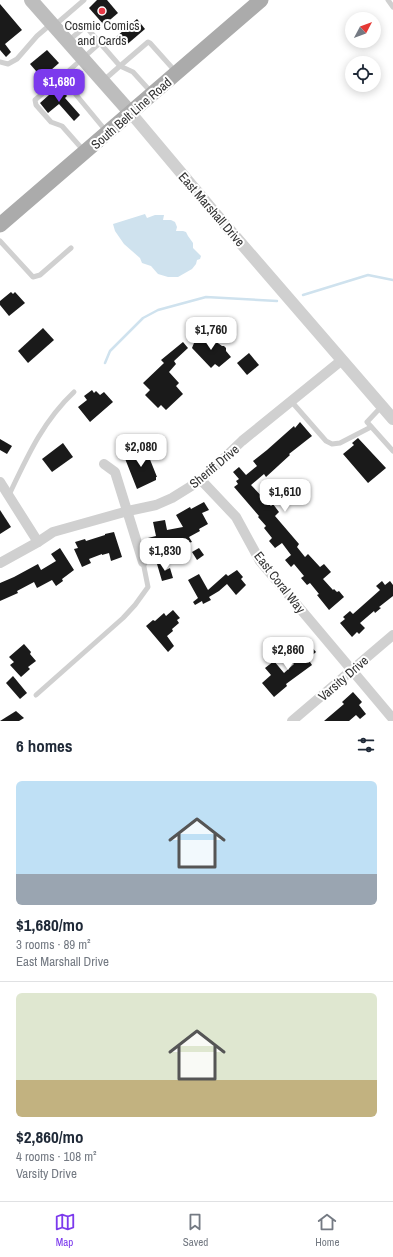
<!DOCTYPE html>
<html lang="en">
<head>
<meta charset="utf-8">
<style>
  body { margin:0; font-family:"Archivo Narrow",sans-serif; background:#f2f2f3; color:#1f2937; height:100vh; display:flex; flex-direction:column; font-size:15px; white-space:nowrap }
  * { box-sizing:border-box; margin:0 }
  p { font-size:13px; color:#747a83 }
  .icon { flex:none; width:22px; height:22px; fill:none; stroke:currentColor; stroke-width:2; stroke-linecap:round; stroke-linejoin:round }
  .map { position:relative; height:721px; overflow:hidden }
  .sheet { display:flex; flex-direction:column; background:#fff; flex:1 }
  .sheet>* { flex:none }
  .needle { width:26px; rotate:49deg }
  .tools { position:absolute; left:345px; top:12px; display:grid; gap:8px }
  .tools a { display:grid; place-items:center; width:36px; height:36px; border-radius:50%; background:#fff; box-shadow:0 2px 10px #0003; font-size:20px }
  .price { position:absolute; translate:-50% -34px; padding:0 9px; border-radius:8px; background:#fff; color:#222; font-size:13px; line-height:26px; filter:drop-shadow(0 1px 2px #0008) }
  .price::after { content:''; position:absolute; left:50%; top:24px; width:12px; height:9px; margin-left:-6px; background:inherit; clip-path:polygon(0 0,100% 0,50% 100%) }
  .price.current { background:#7c3aed; color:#fff }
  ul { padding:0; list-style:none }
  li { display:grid; align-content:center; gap:8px; height:212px; padding:0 16px }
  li+li { border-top:1px solid #e0e1e3 }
  li span { display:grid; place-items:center; height:124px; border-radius:6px; color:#555 }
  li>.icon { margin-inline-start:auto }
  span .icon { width:72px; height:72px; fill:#fffc; stroke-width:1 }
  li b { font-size:17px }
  h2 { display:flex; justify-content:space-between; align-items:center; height:48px; padding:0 16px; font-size:17px }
  .tab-bar { display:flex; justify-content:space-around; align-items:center; height:56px; border-top:1px solid #e0e1e3; background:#fff; font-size:11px; color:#747a83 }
  .tab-bar a { display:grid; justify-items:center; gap:2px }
  .tab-bar .current { color:#7c3aed }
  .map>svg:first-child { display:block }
  .water { fill:#cfe2ee }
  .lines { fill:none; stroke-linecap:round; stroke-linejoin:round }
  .stream { stroke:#cfe2ee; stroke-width:2.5 }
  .building { fill:#1a1a1a }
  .service { stroke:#d0d0d0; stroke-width:5 }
  .minor { stroke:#d0d0d0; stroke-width:10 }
  .tertiary { stroke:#d0d0d0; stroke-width:12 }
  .secondary { stroke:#bdbdbd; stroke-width:14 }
  .primary { stroke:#ababab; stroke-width:15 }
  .poi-dot { fill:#e63946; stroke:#fff; stroke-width:1.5 }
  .labels { text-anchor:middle; stroke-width:4; stroke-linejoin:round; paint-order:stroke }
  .poi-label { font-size:13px; fill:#333; stroke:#fff }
  .street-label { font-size:13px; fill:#333; stroke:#fff }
</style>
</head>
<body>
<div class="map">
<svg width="393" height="721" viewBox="0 0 393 721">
  <rect width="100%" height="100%" fill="#fff"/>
  <polygon class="water" points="145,214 147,218 155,215 164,215 163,220 171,220 175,222 177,227 176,231 183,231 186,232 188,236 193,243 193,248 201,256 200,259 197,260 196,264 192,269 178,277 168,277 158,274 151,266 142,263 140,258 124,244 115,231 113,224"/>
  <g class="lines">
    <g class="stream">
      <polyline points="303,295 368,275 393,280"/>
      <polyline points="105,363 110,351 143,318 158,310 206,297 277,301"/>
    </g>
  </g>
  <g class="building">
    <polygon points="97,0 107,0 118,13 104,25 89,8"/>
    <polygon points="0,4 22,30 5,44 11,52 6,57 0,50"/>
    <polygon points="137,19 145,29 124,47 116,37"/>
    <polygon points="47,50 59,63 42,78 30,64"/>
    <polygon points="59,86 67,96 65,98 80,115 74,121 59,104 48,113 40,103"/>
    <polygon points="11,292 13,294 15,292 25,303 9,316 0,305 0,301"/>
    <polygon points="43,328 54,340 28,363 18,351"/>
    <polygon points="208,333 215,339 215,341 222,346 224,346 226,348 226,351 231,357 219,367 215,364 211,368 192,348 194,343 198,342 200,337 205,335"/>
    <polygon points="183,342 188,348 174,361 176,364 169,372 179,383 176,386 183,394 166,410 161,405 158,408 145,395 150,390 143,383 164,363 161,360"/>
    <polygon points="249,353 259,365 247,375 237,363"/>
    <polygon points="92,390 94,393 96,391 100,395 104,392 113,402 90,422 78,407 87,400 84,396"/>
    <polygon points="300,422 312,436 289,454 290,455 266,477 264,474 251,485 271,506 273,504 279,512 275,516 299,544 297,547 305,557 308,554 320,567 324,564 331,572 323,579 333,590 334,589 337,592 339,591 344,597 329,610 317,595 319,594 310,583 307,585 301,578 304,576 294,564 291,567 285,560 291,555 282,543 275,548 269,541 272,538 264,528 266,526 258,517 259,516 234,487 238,484 236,481 239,479 233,472 239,467 246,475 257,466 253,461 267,450 294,426 295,428"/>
    <polygon points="358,438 386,468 368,483 343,454 354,445 352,443"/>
    <polygon points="0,439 12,446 7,454 0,450"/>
    <polygon points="63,443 73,457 52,472 42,459"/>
    <polygon points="145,447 157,477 156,477 156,480 137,489 124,456"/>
    <polygon points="204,502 209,510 202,513 208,524 199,529 200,531 189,537 192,542 173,547 172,542 167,543 164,538 162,539 163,544 150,546 148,538 156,536 153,522 165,520 167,530 183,527 176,515 190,507 191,509"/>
    <polygon points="0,510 11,527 0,534"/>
    <polygon points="114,532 122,557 111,561 109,553 102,555 102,554 89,559 91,563 82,567 74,549 78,548 75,542 85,539 86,541 105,535 105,534"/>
    <polygon points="60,548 74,570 62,579 63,581 56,586 52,580 37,588 34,582 17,591 18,593 0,601 0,583 14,577 38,564 41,570 56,561 51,554"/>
    <polygon points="199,548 204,555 197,560 192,552"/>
    <polygon points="164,562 166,570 170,568 173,578 162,581 157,564"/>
    <polygon points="237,570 243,577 241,579 246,585 236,595 227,584 219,591 209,597 211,600 203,604 202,601 195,605 193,602 198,598 188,580 199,574 208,590 226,574 228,576"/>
    <polygon points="382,581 385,585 390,581 393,585 393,596 379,607 381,608 375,613 374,611 360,623 365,628 359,634 357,632 352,637 340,623 345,619 343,617 350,611 353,614 380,590 376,586"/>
    <polygon points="173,610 180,618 177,620 179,623 172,629 173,631 167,636 174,646 168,652 146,626 153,620 155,621 164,613 166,616"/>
    <polygon points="24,644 31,652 30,654 36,661 28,667 30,669 21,677 10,665 14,662 9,657"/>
    <polygon points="309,644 316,652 308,659 312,665 286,684 287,686 274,697 262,683 271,675 265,668 274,661 284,673 294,664 290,659"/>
    <polygon points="13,676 27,693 20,699 6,683"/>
    <polygon points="353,692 362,702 359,705 366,714 360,719 356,715 349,721 324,721 344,704 342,702"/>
    <polygon points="16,711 24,718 19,721 0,721"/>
  </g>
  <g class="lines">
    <g class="service">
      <polyline points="388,0 393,7"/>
      <polyline points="55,25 84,0"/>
      <polyline points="68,41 85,27 87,28 100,43 64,75 63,79 106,131"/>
      <polyline points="100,43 120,66 104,80"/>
      <polyline points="0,62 8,64 17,59 37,36 51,24"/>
      <polyline points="120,66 148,42 150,43 175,71"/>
      <polyline points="120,66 133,72 152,93"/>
      <polyline points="64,75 35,100 36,105 51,122 62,126 84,151"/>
      <polyline points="0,241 33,277 40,275 71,248"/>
      <polyline points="291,401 326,441 332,444 340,443 371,427"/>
      <polyline points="382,406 367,422 393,451"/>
      <path d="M9 495C27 457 43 421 74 392"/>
      <polyline points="36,695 123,618 135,605 148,587 143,562"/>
    </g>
    <g class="minor">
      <polyline points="104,464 115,472 143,562"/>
      <polyline points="201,480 236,517 260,561 393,719"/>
      <polyline points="0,482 38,542"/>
      <polyline points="0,563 38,542 53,532 128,511 156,505 172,498 201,480 242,441 342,360"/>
      <polyline points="292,721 393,635"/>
    </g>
    <polyline class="tertiary" points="130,112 214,212 393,419"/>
    <polyline class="secondary" points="31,0 130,112"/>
    <polyline class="primary" points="0,225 261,0"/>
  </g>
  <circle class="poi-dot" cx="102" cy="11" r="4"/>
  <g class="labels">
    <g class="poi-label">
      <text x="102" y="30">Cosmic Comics<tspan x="102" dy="15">and Cards</tspan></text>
    </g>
    <g class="street-label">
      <text transform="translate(131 113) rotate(-41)" y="5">South Belt Line Road</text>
      <text transform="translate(212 209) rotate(49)" y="5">East Marshall Drive</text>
      <text transform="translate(214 466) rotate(-40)" y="5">Sheriff Drive</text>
      <text transform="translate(280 582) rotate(52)" y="5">East Coral Way</text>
      <text transform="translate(343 678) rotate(-41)" y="5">Varsity Drive</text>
    </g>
  </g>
</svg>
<div class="tools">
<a><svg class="needle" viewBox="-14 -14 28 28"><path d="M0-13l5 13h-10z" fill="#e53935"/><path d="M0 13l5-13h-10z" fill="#747a83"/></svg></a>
<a><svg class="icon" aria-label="locate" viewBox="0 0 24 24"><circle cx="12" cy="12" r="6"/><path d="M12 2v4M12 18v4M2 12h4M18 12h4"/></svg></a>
</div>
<b class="price current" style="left:59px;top:103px">$1,680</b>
<b class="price" style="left:211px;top:351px">$1,760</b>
<b class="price" style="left:141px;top:468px">$2,080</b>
<b class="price" style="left:285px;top:513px">$1,610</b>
<b class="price" style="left:165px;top:572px">$1,830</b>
<b class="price" style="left:288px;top:671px">$2,860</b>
</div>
<section class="sheet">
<h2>6 homes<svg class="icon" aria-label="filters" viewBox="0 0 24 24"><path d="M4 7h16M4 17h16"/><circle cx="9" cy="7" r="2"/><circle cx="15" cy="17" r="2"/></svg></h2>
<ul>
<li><span style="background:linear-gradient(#bfe0f5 75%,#9aa5b1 0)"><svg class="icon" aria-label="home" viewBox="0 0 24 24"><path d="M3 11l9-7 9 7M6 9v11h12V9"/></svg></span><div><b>$1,680/mo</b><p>3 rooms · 89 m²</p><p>East Marshall Drive</p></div></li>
<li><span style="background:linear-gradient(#dfe7d0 70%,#c2b280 0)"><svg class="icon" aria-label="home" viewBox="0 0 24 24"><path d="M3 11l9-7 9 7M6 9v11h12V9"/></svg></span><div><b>$2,860/mo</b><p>4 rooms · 108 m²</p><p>Varsity Drive</p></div></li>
</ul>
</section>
<nav class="tab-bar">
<a class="current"><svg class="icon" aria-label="map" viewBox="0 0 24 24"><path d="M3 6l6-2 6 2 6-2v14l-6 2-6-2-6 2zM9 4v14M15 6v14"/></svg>Map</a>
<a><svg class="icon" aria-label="saved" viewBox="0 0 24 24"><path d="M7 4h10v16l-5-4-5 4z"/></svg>Saved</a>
<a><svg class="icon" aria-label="home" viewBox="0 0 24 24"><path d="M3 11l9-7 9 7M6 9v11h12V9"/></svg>Home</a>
</nav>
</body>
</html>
